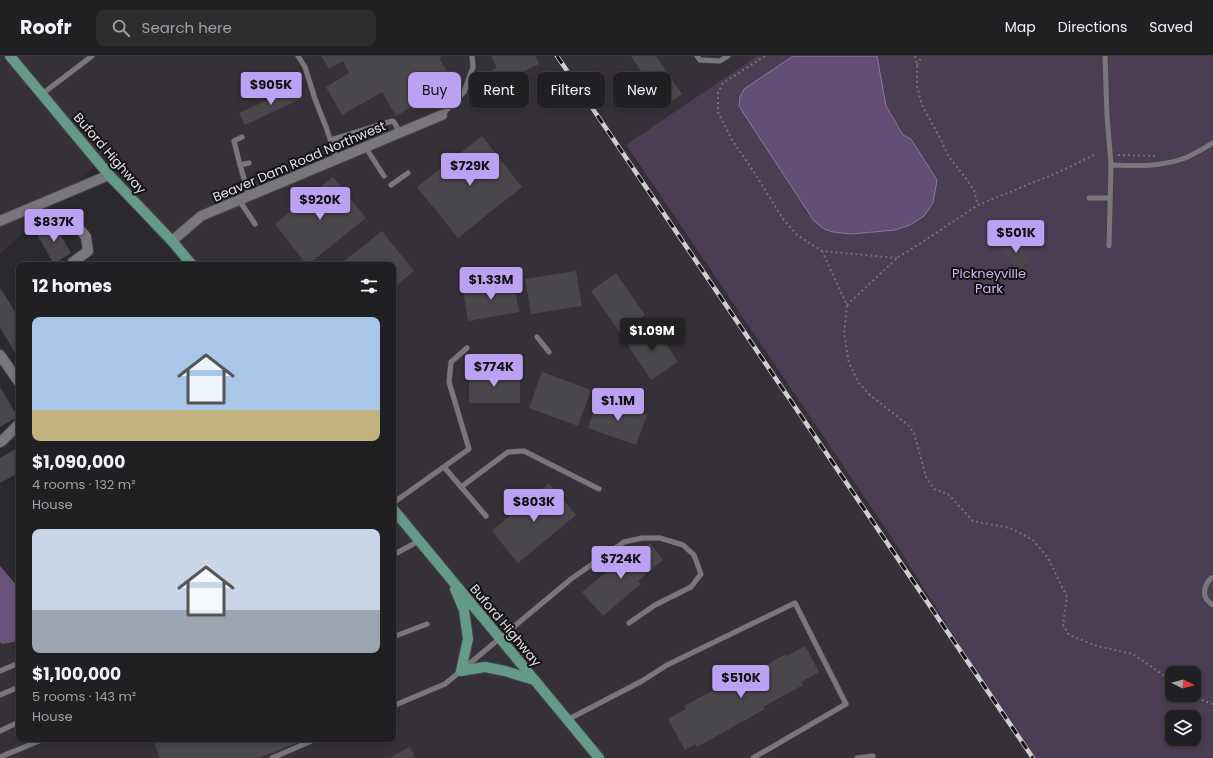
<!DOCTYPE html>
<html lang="en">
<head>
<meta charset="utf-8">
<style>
  body { margin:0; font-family:Poppins,sans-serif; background:#2d2c2f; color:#f1f3f6; height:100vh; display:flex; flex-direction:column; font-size:15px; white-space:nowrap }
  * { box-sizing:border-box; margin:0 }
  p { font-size:13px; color:#a2a2a5 }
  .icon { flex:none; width:22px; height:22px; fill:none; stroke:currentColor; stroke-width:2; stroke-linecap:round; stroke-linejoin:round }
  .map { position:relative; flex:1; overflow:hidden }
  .side { position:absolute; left:16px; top:206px; width:380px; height:480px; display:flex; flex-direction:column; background:#201f22; border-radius:8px; box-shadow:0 2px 6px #0003,0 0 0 1px #3d3d40 }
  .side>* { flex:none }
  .guide { position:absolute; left:408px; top:16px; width:380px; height:36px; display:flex; gap:8px }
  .needle { width:26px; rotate:96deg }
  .controls { position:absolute; left:1165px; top:610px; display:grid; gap:8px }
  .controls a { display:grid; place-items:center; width:36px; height:36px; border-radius:8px; background:#201f22; box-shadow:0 2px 6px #0003,0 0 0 1px #3d3d40; font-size:20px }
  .price { position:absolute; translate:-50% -34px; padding:0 9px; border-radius:4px; background:#bca0f2; color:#111; font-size:13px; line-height:26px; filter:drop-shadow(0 1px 2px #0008) }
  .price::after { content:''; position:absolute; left:50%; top:24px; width:12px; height:9px; margin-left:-6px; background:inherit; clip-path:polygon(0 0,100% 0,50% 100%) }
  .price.active { background:#222; color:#fff }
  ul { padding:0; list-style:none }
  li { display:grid; align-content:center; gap:8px; height:212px; padding:0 16px }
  li span { display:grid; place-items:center; height:124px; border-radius:8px; color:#555 }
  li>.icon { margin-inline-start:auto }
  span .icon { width:72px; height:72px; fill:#fffc; stroke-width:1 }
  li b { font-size:17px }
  h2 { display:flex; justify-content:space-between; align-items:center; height:48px; padding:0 16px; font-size:17px }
  .tag { padding:0 14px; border-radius:8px; background:#201f22; box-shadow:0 2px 6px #0003,0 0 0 1px #3d3d40; font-size:14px; line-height:36px }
  .tag.active { background:#bca0f2; color:#111 }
  header { display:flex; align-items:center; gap:24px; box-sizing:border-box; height:56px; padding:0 20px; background:#201f22; border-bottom:1px solid #3d3d40 }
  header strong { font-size:19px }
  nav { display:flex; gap:22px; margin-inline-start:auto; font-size:14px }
  .search { width:280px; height:36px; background:#2d2c2f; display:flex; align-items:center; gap:10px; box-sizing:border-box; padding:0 14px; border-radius:8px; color:#a2a2a5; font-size:15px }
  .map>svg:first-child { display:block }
  .built { fill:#363139 }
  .green { fill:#4a3d54; fill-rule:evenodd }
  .forest { fill:#6a537b }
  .water { fill:#644e76; stroke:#8a7a97 }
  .building { fill:#4a474c }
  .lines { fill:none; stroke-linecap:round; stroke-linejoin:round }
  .lane-casing { stroke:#454446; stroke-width:6 }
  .street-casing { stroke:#454446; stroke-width:12 }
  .primary-casing { stroke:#454446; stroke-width:12 }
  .path { stroke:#747276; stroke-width:2; stroke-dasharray:2 3; stroke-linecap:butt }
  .lane { stroke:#79777b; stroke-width:5 }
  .street { stroke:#79777b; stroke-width:10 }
  .primary { stroke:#659a88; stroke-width:10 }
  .rail-casing { stroke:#cecdd0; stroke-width:4.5 }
  .rail { stroke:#131214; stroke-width:3; stroke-dasharray:9; stroke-linecap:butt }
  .labels { text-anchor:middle; stroke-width:4; stroke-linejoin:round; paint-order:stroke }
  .street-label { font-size:13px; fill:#e2e1e3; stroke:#131214 }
  .park-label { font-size:13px; fill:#d4b0f1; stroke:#131214 }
</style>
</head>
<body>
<header>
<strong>Roofr</strong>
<div class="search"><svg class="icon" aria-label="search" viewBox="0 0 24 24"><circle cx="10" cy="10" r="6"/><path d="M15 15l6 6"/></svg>Search here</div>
<nav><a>Map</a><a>Directions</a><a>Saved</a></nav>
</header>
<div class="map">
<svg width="1213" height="702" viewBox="0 0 1213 702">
  <rect width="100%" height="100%" fill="#2b292d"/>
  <polygon class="built" points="0,0 757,0 626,90 892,482 1031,702 0,702 0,586 2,588 19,585 19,683 393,683 393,209 184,209 98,107 0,198"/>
  <path class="green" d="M757 0H1213V702H1031L892 482 626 89ZM1172 617H1194V639H1172ZM1172 661H1194V683H1172Z"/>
  <polygon class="forest" points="0,510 19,532 19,585 2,588 0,586"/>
  <polygon class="water" points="793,0 877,0 886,50 903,79 911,83 937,124 933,147 924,160 910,169 895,174 851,178 833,176 824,173 814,165 757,78 739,50 740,41 744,33"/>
  <g class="building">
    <polygon points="321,0 443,0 439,2 447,16 438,21 444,32 396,60 382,36 342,59 326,31 349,17 343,5 329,13"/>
    <polygon points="491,0 535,0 539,8 481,36 475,23 497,12"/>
    <polygon points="631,0 656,0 682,38 665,50"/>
    <polygon points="298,30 303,42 245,69 239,57"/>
    <polygon points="482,80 522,131 458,182 417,131"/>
    <polygon points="333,121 366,162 307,209 275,168"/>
    <polygon points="53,166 71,197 54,208 36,177"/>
    <polygon points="382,175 414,215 393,232 393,209 339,209"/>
    <polygon points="1013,183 1030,203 1019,213 1002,193"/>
    <polygon points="576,215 582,250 531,258 525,223"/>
    <polygon points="616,217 645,259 620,277 591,235"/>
    <polygon points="514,226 519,256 468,265 463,234"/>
    <polygon points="1,233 19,262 19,303 0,272 0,234"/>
    <polygon points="653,268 678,306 651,324 626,286"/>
    <rect x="469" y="316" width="51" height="31"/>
    <polygon points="542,316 591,334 578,370 529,352"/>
    <polygon points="0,331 18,361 0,371"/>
    <polygon points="599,342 647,359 636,389 588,372"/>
    <polygon points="19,391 19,417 0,427 0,402"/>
    <polygon points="549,427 576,459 518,507 492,475"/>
    <polygon points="650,487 663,504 638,525 641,528 603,560 582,536 621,504 625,509"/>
    <polygon points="805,590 819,616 801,626 803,629 763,651 765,653 697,691 696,688 685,694 668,663 686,653 684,650 745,617 746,620 786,598 787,600"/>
    <polygon points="155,683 307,683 259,702 160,702 153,684"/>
    <polygon points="410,691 415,702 389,702"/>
  </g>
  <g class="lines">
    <g class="lane-casing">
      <g id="lane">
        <polyline points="298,0 305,11 315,43 326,71 337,104"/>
        <polyline points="697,0 700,4 720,5 728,0"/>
        <polyline points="1105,0 1107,59 1111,109"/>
        <polyline points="42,38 92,0"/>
        <polyline points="442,59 464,36 473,11 472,0"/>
        <polyline points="331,84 392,65 394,66 400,77"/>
        <polyline points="366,92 384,120"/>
        <polyline points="249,107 240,109 249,140"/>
        <polyline points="240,109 234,85 242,81"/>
        <polyline points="391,129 408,117"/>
        <polyline points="1089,142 1110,142"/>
        <polyline points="239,144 255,168"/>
        <path d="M1109 190 1111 109C1137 110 1161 111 1185 102 1195 98 1204 92 1213 87"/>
        <polyline points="537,281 549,296"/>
        <polyline points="444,411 486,460"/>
        <polyline points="461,431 508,396 524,395 599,433"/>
        <polyline points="393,447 469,393 449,326 451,306 467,292"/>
        <polyline points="393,499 419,485"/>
        <path d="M1213 522H1211C1203 531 1201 542 1213 549"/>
        <polyline points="393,581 427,568"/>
        <polyline points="0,615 19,607"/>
        <polyline points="0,639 19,631"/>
        <polyline points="393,650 445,628 571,523 624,486 642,482 660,482 683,489 694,499 701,518 691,531 655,549 629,567"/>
        <polyline points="567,664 642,625 667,609 795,547 846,648 753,702"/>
        <polyline points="0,675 19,666"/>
        <polyline points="0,701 44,683"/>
        <polyline points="272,702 316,683"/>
        <polyline points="857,702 873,700"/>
      </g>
    </g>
    <g class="street-casing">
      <g id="street">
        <polyline points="0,165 109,119"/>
        <polyline points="172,185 201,160 442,59"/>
        <polyline points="72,209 73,206 88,195 86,181 77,170"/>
        <polyline points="0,299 19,326"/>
        <polyline points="0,386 3,384 19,368"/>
      </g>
    </g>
    <g class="primary-casing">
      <g id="primary">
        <polyline points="10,0 109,119 172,185 192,209"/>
        <polyline points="393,453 599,702"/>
        <polyline points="455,533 464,554 468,583 461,615 485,611 505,615 534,624"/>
      </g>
    </g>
    <g class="path">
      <polyline points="765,0 723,27 718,37 718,56 732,84 754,116 783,163 797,179 822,195 897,202"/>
      <polyline points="915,0 917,10 917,30 922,49 939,80 949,101 965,121 974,134 978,149"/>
      <polyline points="917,9 922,0"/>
      <polyline points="1118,99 1155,100"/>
      <polyline points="822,195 847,249 844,278 849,307 859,327 870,339 908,369 914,377 926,421 934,433 948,438 973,465 1010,472 1033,484 1048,502 1067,541 1063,569 1069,579 1097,590 1133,598 1172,625"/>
      <polyline points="847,249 897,202 927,183 978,149 1059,116 1096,98"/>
      <polyline points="1193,639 1199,643 1213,648"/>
    </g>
    <use href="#lane" class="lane"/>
    <use href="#street" class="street"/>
    <use href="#primary" class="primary"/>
    <g class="rail-casing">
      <polyline id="rail" points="557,0 1033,702"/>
    </g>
    <use href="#rail" class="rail"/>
  </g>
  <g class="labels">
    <g class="street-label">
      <text transform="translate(110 97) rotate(49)" y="5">Buford Highway</text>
      <text transform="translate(299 105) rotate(-23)" y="5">Beaver Dam Road Northwest</text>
      <text transform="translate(506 569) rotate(50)" y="5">Buford Highway</text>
    </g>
    <g class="park-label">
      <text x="989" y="222">Pickneyville<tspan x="989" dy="15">Park</tspan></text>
    </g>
  </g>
</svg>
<div class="controls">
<a><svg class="needle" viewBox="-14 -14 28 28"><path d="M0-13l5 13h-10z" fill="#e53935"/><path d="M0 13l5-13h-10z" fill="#a2a2a5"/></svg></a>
<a><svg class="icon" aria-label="layers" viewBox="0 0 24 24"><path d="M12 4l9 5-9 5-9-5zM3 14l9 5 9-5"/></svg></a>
</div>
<b class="price" style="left:271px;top:50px">$905K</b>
<b class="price" style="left:470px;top:131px">$729K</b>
<b class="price" style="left:320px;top:165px">$920K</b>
<b class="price" style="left:54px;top:187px">$837K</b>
<b class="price" style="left:1016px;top:198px">$501K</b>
<b class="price" style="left:491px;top:245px">$1.33M</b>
<b class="price active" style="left:652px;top:296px">$1.09M</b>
<b class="price" style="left:494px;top:332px">$774K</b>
<b class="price" style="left:618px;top:366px">$1.1M</b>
<b class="price" style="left:534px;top:467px">$803K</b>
<b class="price" style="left:621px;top:524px">$724K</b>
<b class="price" style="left:741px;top:643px">$510K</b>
<div class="guide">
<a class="tag active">Buy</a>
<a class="tag">Rent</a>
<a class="tag">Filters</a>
<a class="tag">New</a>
</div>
<section class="side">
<h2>12 homes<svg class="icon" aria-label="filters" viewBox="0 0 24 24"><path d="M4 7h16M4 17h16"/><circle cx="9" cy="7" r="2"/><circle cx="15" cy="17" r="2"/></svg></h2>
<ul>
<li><span style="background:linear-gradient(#a9c7e8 75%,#c2b280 0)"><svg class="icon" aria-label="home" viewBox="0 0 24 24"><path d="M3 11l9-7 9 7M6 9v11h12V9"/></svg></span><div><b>$1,090,000</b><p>4 rooms · 132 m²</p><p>House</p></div></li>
<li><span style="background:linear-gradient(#c9d6e8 65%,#9aa5b1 0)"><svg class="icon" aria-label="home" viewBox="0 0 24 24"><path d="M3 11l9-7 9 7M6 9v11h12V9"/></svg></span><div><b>$1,100,000</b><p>5 rooms · 143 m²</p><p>House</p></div></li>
</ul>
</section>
</div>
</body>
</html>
